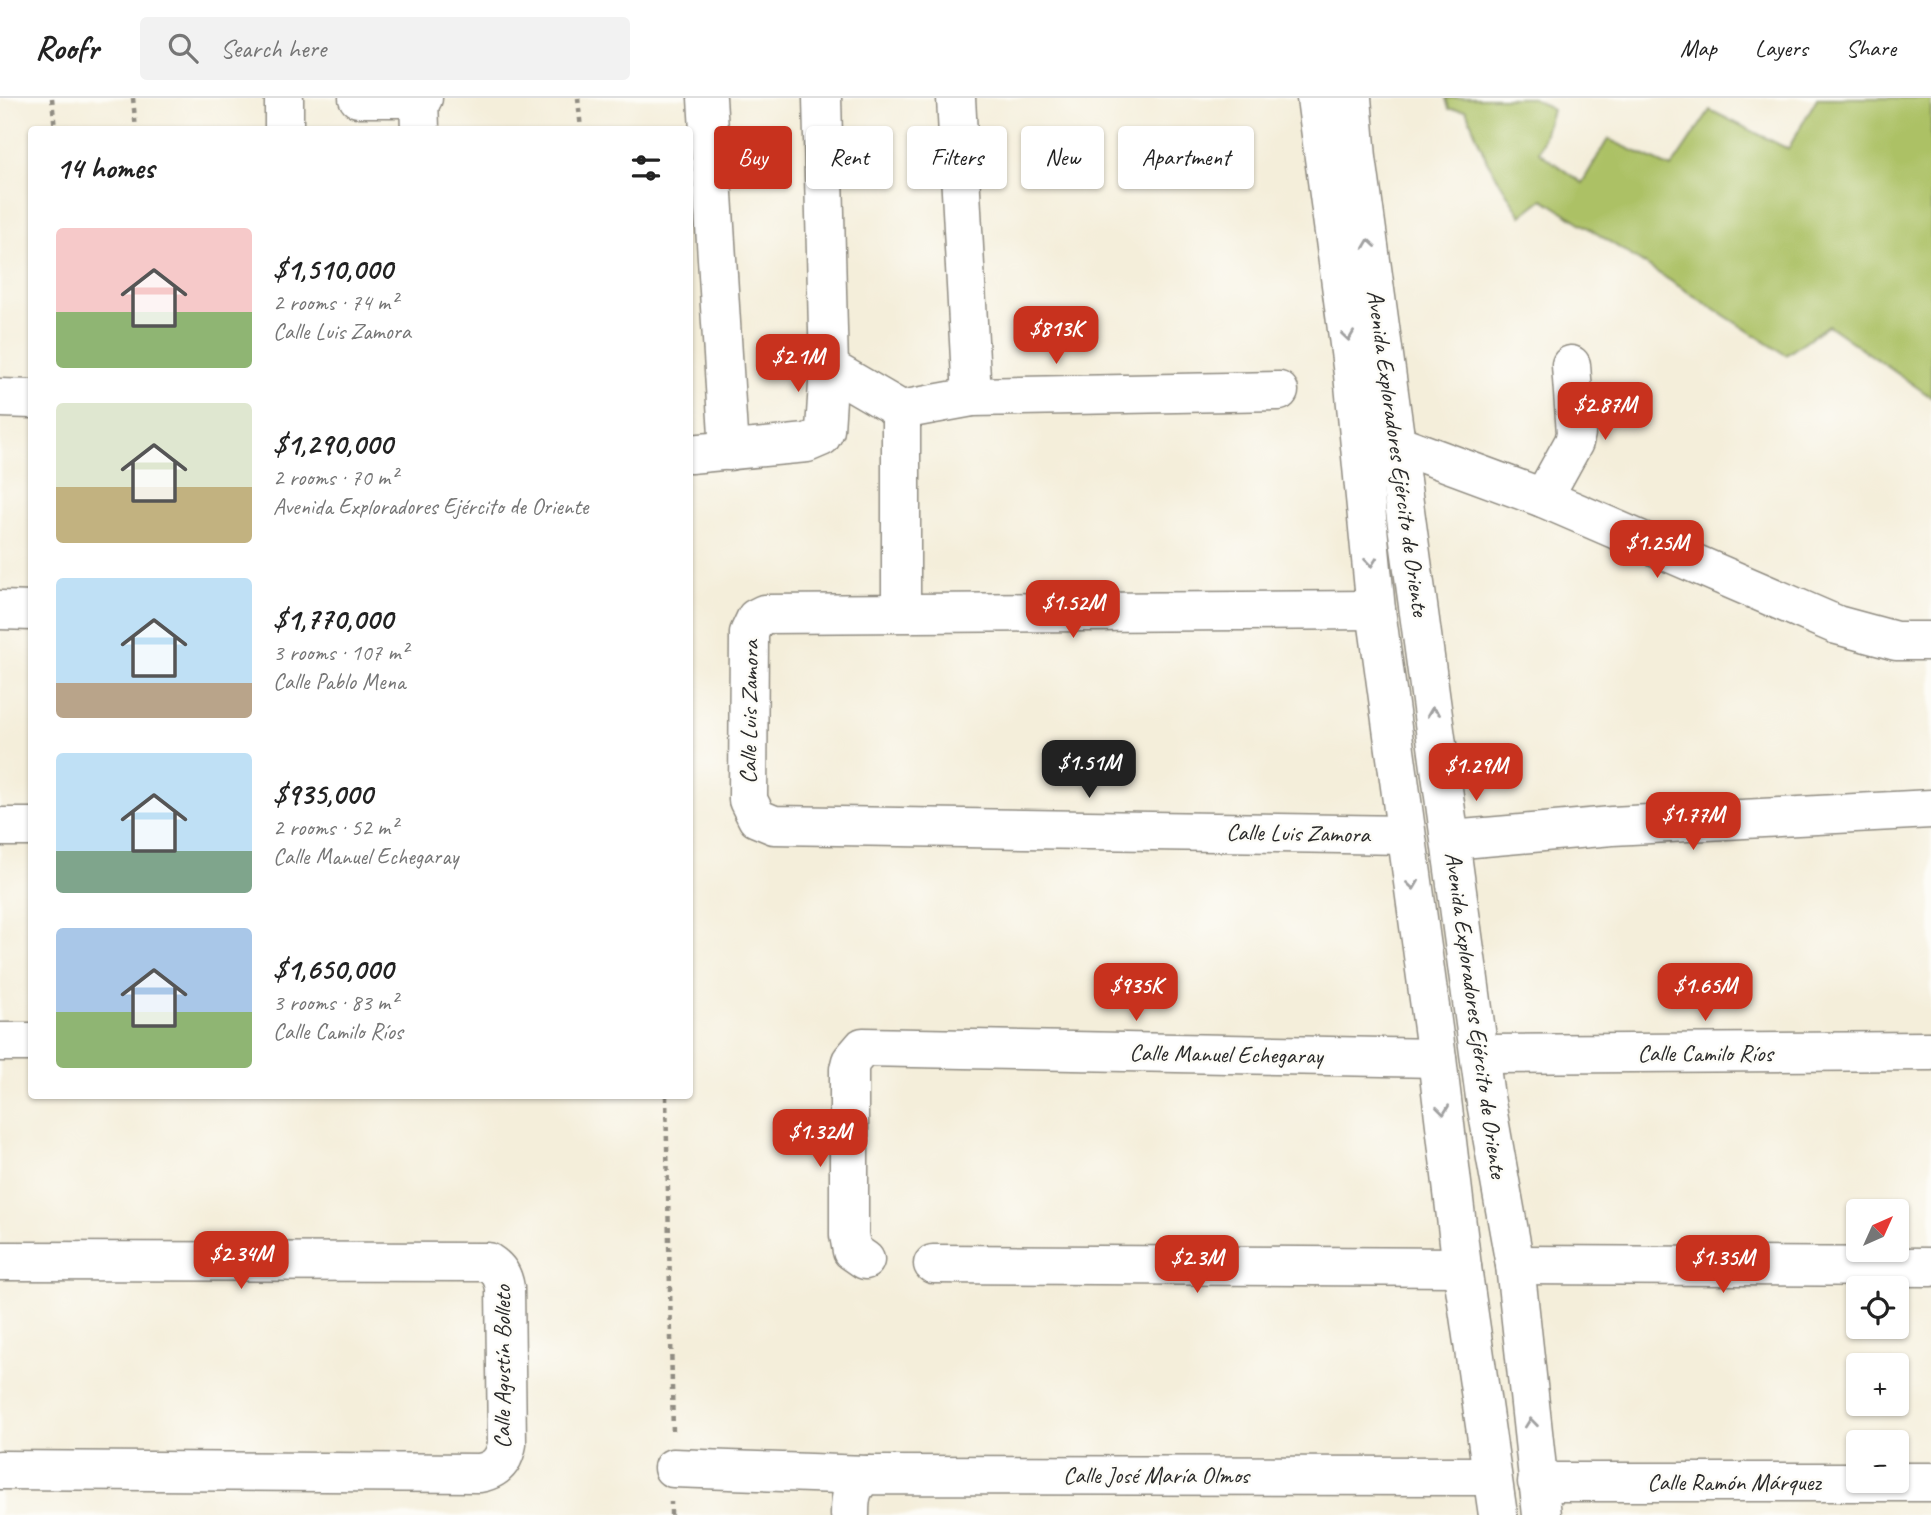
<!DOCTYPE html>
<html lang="en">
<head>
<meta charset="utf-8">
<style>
  body { margin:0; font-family:Caveat,sans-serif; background:#f2f2f2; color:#222; height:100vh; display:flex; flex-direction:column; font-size:26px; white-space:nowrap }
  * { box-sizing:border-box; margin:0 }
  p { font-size:23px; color:#767676 }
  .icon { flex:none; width:38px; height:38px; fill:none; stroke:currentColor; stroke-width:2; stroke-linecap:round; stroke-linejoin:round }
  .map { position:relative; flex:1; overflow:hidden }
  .details { position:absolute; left:28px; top:28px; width:665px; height:973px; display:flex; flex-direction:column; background:#fff; border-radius:7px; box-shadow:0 2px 5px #0004 }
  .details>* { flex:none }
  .hud { position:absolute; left:714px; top:28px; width:665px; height:63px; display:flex; gap:14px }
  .needle { width:46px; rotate:45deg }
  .buttons { position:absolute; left:1846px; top:1101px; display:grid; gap:14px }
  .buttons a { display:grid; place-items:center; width:63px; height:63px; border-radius:7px; background:#fff; box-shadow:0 2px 5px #0004; font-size:35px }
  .price { position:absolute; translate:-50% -60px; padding:0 16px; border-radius:14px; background:#c8321e; color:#fff; font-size:23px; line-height:46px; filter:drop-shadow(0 2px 4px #0008) }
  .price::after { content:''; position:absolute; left:50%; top:42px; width:21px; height:16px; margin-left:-10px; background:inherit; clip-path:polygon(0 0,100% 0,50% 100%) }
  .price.selected { background:#222; color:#fff }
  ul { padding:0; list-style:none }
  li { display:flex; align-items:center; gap:21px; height:175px; padding:0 28px }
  li span { display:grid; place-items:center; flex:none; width:196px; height:140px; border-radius:7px; color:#555 }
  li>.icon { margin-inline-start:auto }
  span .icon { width:84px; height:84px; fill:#fffc; stroke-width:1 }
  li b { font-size:30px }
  h2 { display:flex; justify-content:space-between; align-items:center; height:84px; padding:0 28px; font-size:30px }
  .pill { padding:0 24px; border-radius:7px; background:#fff; box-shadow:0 2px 5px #0004; font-size:24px; line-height:63px }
  .pill.selected { background:#c8321e; color:#fff }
  header { display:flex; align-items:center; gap:42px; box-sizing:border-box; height:98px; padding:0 35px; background:#fff; border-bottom:2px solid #e0e0e0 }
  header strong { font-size:33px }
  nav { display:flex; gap:38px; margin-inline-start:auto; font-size:24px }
  .search { width:490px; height:63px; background:#f2f2f2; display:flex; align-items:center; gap:18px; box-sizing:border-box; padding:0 24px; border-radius:7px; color:#767676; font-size:26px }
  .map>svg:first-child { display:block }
  .green { fill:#acc165; stroke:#6c7648; stroke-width:2 }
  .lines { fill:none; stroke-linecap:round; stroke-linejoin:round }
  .minor-casing { stroke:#908c82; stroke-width:41 }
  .path { stroke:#908c82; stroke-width:4.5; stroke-dasharray:5 5; stroke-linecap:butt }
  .minor { stroke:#fff; stroke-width:38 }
  .oneway { stroke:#a0a0a0 }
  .labels { text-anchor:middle; stroke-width:5; stroke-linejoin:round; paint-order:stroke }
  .street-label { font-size:24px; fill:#2b2b2b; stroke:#fdfcf7 }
</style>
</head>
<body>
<header>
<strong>Roofr</strong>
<div class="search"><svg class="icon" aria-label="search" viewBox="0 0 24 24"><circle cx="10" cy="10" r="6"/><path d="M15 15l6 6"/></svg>Search here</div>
<nav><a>Map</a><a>Layers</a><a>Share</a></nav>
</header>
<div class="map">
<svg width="1931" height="1417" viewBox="0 0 1931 1417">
  <rect width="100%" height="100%" fill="#fdfcf7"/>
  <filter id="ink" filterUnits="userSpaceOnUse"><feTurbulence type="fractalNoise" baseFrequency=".0143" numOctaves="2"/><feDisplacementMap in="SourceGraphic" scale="14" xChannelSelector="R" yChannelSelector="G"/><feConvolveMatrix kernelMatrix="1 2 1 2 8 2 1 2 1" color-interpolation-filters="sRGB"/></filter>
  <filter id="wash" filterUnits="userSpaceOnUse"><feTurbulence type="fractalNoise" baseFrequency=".00686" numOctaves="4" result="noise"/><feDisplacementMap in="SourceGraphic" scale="28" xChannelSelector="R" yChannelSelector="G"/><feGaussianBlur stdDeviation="1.57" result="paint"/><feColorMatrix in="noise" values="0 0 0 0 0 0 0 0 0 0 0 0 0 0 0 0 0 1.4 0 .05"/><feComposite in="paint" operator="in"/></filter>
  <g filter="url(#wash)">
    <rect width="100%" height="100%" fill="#f4eeda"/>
    <polygon class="green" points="1446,0 1533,0 1552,12 1539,54 1582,85 1608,41 1671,70 1710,12 1788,51 1817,0 1931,0 1931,299 1828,227 1786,257 1543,101 1521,118 1487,63 1466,12 1449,11"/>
  </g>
  <g filter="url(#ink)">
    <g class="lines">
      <g class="minor-casing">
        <g id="minor">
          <polyline points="284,0 284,32"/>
          <polyline points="358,0 423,0"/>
          <polyline points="419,0 420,32"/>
          <polyline points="707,0 729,353"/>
          <polyline points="956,0 972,299"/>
          <polyline points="1316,0 1353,276 1376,512 1437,960 1462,1169 1498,1417"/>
          <polyline points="1352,0 1357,60 1485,999 1515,1167 1542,1417"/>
          <polyline points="829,270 901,312 972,299 1279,293"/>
          <polyline points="0,300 32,301"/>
          <polyline points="1397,346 1543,400 1837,527 1896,543 1931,543"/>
          <polyline points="690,356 807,345 821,339 825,332 829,270 822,0"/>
          <polyline points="1543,400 1574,344 1576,335 1571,267"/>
          <polyline points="0,512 32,513"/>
          <polyline points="1376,512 764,516 756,520 749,535 748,702 757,720 774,727 1406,737"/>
          <polyline points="901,513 901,312"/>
          <polyline points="0,729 32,729"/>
          <polyline points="1451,742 1612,728 1931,711"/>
          <polyline points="0,944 32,944"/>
          <polyline points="1480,956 1931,953"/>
          <polyline points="865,1162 852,1153 849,1137 849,971 851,963 863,949 1437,960"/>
          <path d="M0 1163 488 1164C499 1171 503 1178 505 1190L507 1346C504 1363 496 1372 479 1375L0 1372"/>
          <polyline points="933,1166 1462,1169"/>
          <polyline points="1515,1167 1931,1169"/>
          <polyline points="673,1370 867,1377"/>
          <polyline points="1537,1384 1931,1384"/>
          <path d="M850 1417C850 1399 851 1387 867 1377L1492 1378"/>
        </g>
      </g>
      <g class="path">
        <polyline points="52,0 55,32"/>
        <polyline points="133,0 136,32"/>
        <polyline points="578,0 581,32"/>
        <polyline points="666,998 673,1336"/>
        <polyline points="671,1417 671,1404"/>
      </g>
      <use href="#minor" class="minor"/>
    </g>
    <defs><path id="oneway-chevron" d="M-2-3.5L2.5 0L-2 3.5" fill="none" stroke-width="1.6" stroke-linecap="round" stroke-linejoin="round" transform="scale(1.75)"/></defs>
    <g class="oneway">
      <use href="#oneway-chevron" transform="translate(1369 146) rotate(-98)"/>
      <use href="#oneway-chevron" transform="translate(1348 238) rotate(82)"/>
      <use href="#oneway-chevron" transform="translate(1371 464) rotate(84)"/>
      <use href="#oneway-chevron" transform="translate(1433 614) rotate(-98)"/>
      <use href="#oneway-chevron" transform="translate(1413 787) rotate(82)"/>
      <use href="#oneway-chevron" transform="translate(1443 1012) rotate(83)"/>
      <use href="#oneway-chevron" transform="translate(1531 1325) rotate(-96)"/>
    </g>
  </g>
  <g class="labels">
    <g class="street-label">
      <text transform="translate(1398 355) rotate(82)" y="8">Avenida Exploradores Ejército de Oriente</text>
      <text transform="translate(749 614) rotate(-89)" y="8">Calle Luis Zamora</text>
      <text transform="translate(1298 735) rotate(1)" y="8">Calle Luis Zamora</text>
      <text transform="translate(1476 917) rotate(82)" y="8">Avenida Exploradores Ejército de Oriente</text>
      <text x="1705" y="963">Calle Camilo Ríos</text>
      <text transform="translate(1226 956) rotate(1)" y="8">Calle Manuel Echegaray</text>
      <text transform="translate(502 1269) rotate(-90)" y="8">Calle Agustín Bolleto</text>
      <text x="1156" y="1385">Calle José María Olmos</text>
      <text x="1734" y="1392">Calle Ramón Márquez</text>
    </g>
  </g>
</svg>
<div class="buttons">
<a><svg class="needle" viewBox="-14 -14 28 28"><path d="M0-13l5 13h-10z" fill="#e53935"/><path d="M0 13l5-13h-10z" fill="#767676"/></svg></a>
<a><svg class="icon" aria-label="locate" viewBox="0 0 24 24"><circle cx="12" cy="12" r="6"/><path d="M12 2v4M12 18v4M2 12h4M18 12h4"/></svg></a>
<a>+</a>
<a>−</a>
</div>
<b class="price" style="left:1056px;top:268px">$813K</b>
<b class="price" style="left:798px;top:296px">$2.1M</b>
<b class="price" style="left:1605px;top:344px">$2.87M</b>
<b class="price" style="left:1657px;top:482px">$1.25M</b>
<b class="price" style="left:1073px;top:542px">$1.52M</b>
<b class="price selected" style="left:1089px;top:702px">$1.51M</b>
<b class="price" style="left:1476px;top:705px">$1.29M</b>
<b class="price" style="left:1693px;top:754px">$1.77M</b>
<b class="price" style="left:1136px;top:925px">$935K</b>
<b class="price" style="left:1705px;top:925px">$1.65M</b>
<b class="price" style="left:820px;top:1071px">$1.32M</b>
<b class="price" style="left:241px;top:1193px">$2.34M</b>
<b class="price" style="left:1197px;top:1197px">$2.3M</b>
<b class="price" style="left:1723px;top:1197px">$1.35M</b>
<div class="hud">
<a class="pill selected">Buy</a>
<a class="pill">Rent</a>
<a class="pill">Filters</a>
<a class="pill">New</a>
<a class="pill">Apartment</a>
</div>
<section class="details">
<h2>14 homes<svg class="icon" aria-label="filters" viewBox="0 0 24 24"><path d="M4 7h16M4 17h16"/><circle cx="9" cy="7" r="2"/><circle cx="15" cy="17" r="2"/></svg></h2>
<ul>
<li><span style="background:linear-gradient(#f6c9c9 60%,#8fb573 0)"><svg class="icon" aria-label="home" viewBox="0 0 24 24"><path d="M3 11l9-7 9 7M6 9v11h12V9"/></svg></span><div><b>$1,510,000</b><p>2 rooms · 74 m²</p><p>Calle Luis Zamora</p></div></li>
<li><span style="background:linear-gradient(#dfe7d0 60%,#c2b280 0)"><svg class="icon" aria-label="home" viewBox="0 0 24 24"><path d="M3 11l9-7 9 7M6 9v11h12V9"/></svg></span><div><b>$1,290,000</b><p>2 rooms · 70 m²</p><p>Avenida Exploradores Ejército de Oriente</p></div></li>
<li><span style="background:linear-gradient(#bfe0f5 75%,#b9a48a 0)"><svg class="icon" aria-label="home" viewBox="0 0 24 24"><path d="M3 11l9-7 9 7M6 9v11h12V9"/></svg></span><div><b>$1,770,000</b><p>3 rooms · 107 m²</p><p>Calle Pablo Mena</p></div></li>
<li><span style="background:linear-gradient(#bfe0f5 70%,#7fa58c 0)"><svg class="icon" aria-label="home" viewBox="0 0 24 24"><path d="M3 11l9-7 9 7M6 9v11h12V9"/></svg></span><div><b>$935,000</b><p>2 rooms · 52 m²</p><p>Calle Manuel Echegaray</p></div></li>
<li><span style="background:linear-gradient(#a9c7e8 60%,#8fb573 0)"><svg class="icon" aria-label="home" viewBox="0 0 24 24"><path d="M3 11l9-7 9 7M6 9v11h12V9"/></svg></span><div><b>$1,650,000</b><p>3 rooms · 83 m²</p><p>Calle Camilo Ríos</p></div></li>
</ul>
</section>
</div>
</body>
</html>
